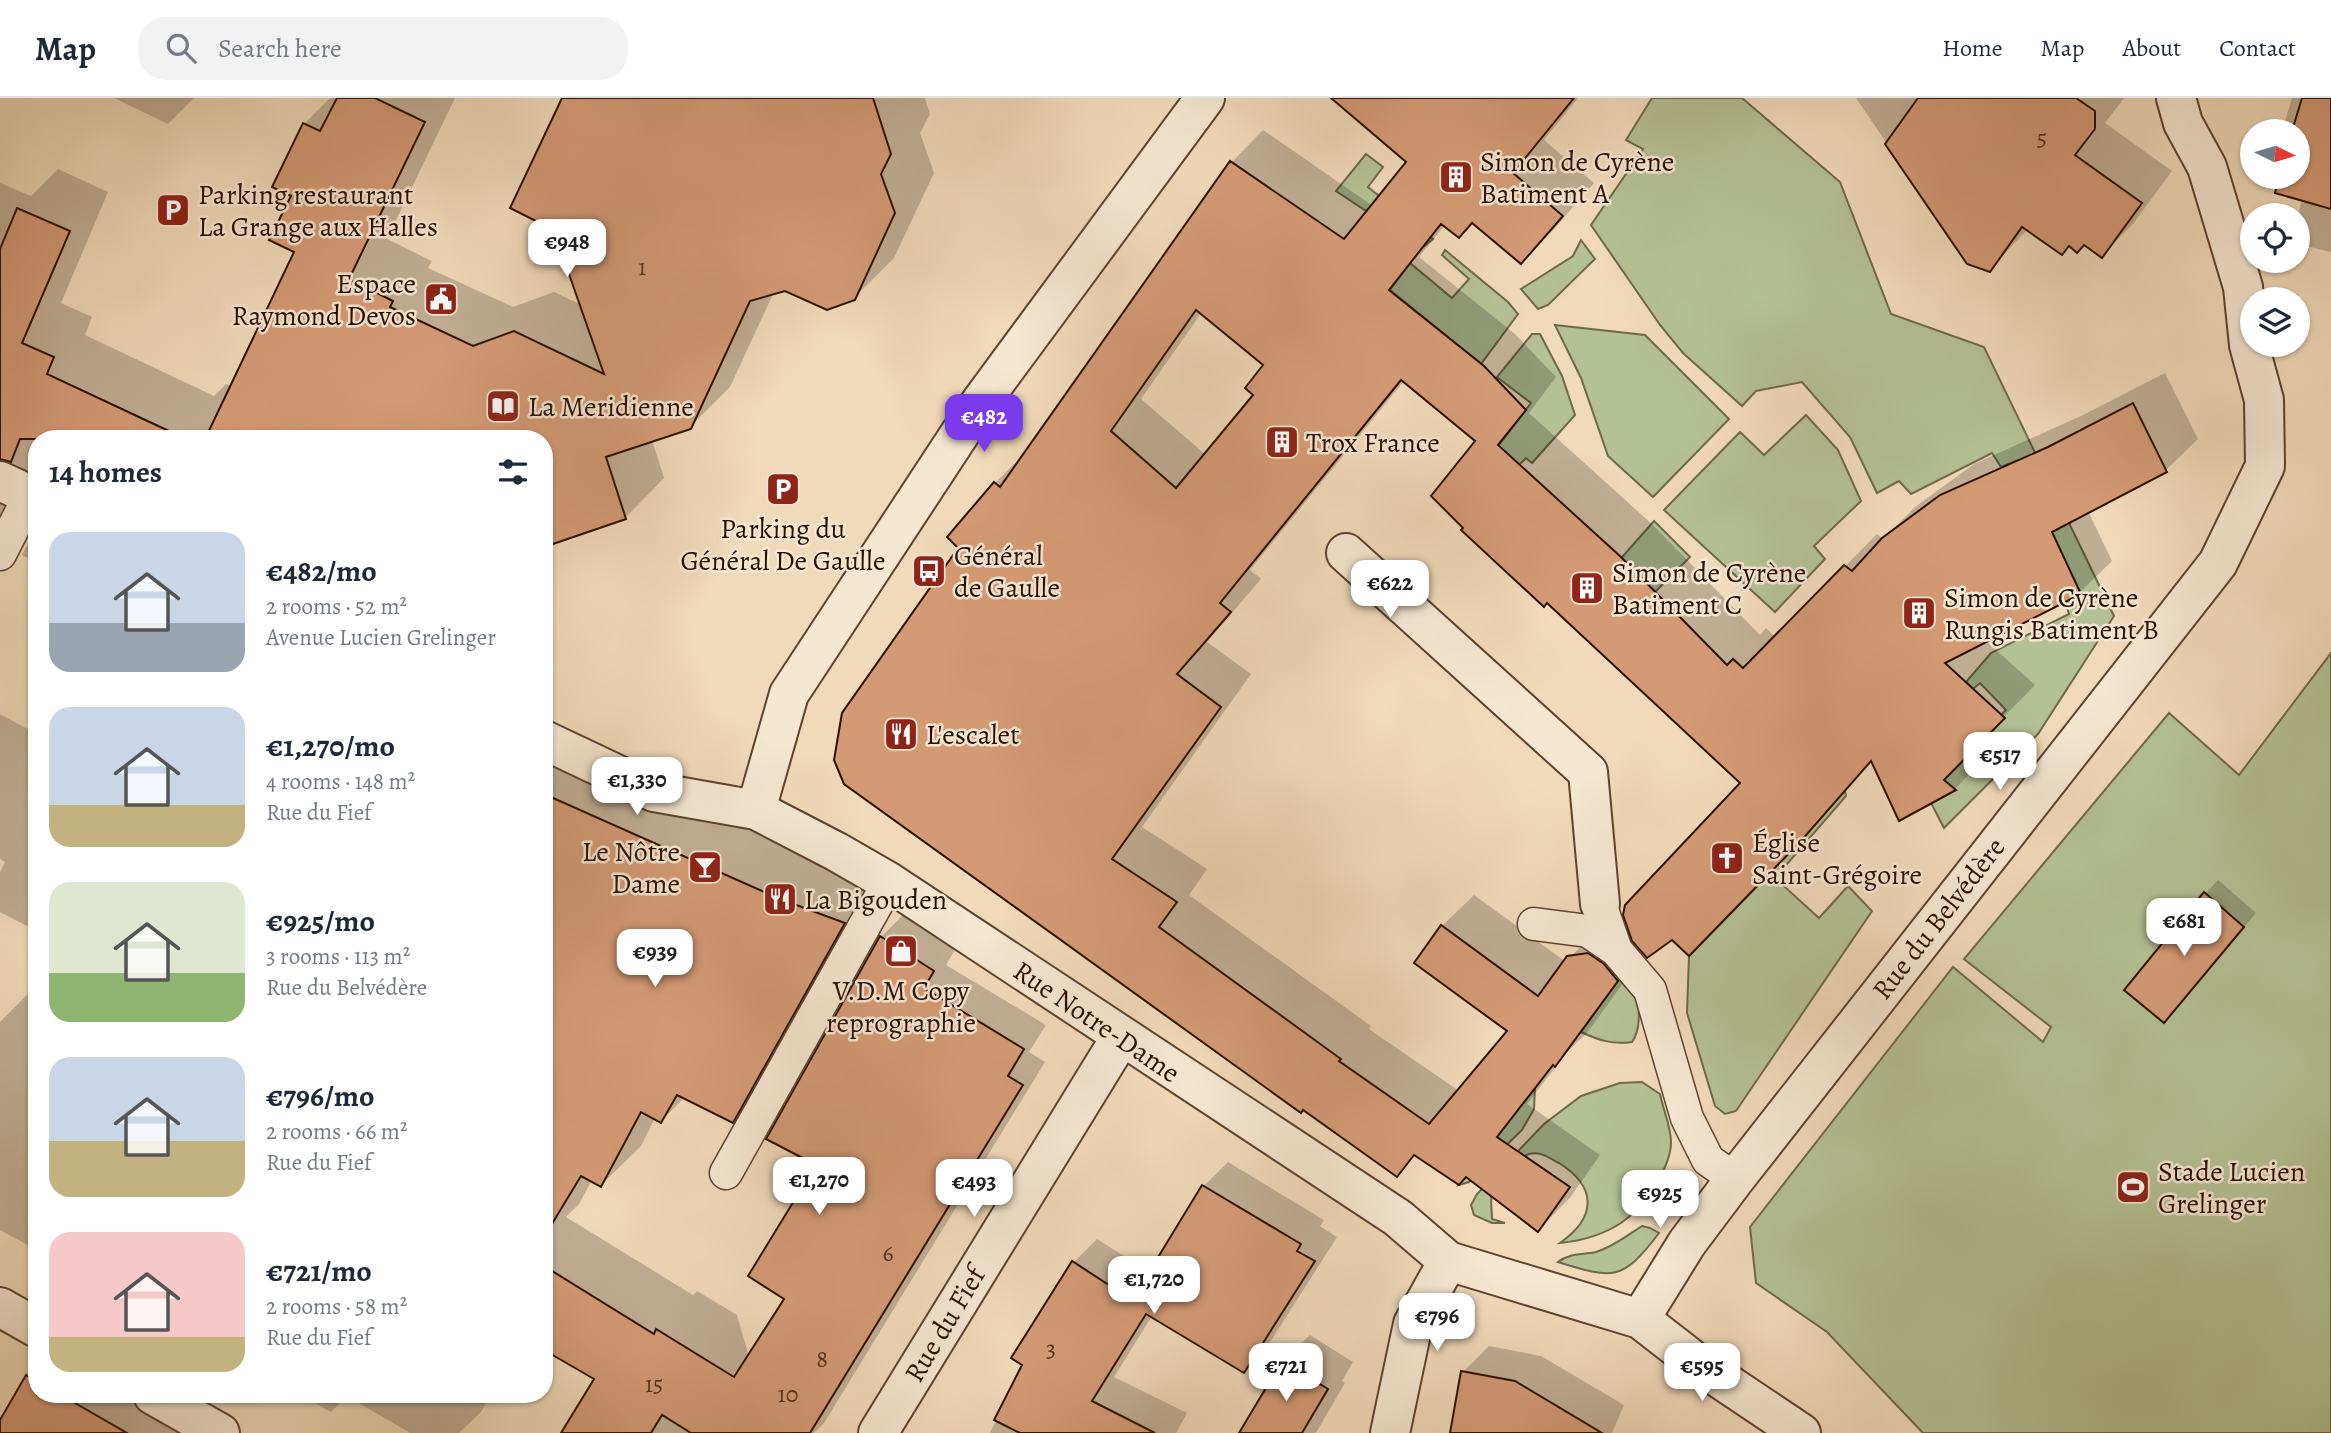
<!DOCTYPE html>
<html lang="en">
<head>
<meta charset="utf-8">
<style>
  body { margin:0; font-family:Alegreya,serif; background:#f2f2f3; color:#1f2937; height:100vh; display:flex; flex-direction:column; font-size:26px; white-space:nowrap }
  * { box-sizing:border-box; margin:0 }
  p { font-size:23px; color:#747a83 }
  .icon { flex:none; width:38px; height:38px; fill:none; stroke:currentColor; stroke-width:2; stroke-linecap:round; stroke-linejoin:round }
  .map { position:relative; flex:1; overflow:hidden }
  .drawer { position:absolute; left:28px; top:332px; width:525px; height:973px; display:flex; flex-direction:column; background:#fff; border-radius:28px; box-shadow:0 2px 5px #0004 }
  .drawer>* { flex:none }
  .needle { width:46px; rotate:95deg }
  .fabs { position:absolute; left:2240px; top:21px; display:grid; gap:14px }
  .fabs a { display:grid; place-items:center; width:70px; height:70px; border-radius:50%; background:#fff; box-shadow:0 2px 5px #0004; font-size:35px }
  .price { position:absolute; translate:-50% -60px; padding:0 16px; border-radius:14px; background:#fff; color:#222; font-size:23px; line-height:46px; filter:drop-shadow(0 2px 4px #0008) }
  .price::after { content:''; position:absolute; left:50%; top:42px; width:21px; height:16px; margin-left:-10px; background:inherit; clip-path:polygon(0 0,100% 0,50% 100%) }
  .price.on { background:#7c3aed; color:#fff }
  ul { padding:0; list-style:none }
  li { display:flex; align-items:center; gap:21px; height:175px; padding:0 21px }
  li span { display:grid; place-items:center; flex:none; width:196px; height:140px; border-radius:21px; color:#555 }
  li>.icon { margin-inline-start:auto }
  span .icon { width:84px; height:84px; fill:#fffc; stroke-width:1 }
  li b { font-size:30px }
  h2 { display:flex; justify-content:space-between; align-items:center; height:84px; padding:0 21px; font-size:30px }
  header { display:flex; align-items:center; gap:42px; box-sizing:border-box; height:98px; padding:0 35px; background:#fff; border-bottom:2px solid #e0e1e3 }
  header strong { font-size:33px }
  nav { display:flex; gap:38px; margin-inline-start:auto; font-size:24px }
  .search { width:490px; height:63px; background:#f2f2f3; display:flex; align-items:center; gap:18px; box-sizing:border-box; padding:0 24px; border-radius:28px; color:#747a83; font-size:26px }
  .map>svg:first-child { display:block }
  .green { fill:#b4c194; stroke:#70684a; stroke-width:2 }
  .shadow { fill:#0003; fill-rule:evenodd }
  .building { fill:#d49a76; stroke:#2c1000; stroke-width:2; fill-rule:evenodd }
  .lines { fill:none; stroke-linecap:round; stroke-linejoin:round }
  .service-casing { stroke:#5d422e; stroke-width:35 }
  .minor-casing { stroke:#5d422e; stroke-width:42 }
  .tertiary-casing { stroke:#5d422e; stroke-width:42 }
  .service { stroke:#f6e7d2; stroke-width:32 }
  .minor { stroke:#f6e7d2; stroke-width:38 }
  .tertiary { stroke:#f6e7d2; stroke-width:38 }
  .labels { text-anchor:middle; stroke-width:5; stroke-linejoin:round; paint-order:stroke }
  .number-label { font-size:24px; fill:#56321e }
  .poi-label { font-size:28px; fill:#2c1000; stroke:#f6e7d2; text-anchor:start }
  .street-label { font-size:28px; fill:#2c1000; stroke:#f6e7d2 }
</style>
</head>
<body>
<header>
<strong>Map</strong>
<div class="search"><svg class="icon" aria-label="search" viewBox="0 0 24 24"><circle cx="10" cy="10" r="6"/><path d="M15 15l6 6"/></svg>Search here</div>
<nav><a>Home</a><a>Map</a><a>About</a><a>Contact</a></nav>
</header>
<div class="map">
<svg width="2331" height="1335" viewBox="0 0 2331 1335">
  <rect width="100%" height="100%" fill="#f1daba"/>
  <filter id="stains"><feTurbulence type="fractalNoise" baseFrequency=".00286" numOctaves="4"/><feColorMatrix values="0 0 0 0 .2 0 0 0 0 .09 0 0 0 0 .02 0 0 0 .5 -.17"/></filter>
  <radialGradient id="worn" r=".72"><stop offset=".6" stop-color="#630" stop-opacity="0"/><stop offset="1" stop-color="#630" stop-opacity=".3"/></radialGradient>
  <g class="green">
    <polygon points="1652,0 1742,0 1840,84 1891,216 1984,249 2114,518 2038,636 1944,730 1931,705 1955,692 1913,655 2001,617 2006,612 1980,585 1973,591 1966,584 1991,555 2069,516 2018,362 2001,369 1992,355 1911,396 1899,383 1877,395 1850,339 1802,284 1756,293 1742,308 1683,255 1660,227 1591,127 1643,51 1626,42"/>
    <polygon points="1366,56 1383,69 1368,89 1433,141 1422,150 1336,93"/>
    <polygon points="1581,142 1595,161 1548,207 1538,211 1521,191 1573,158"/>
    <polygon points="1445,152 1508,204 1518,216 1481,266 1390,192 1410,165 1452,200 1469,181 1442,157"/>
    <polygon points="1555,227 1645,237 1729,321 1653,399 1608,358 1581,280"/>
    <polygon points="1532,236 1540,236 1562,278 1575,317 1532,365 1526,360 1519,367 1493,355 1531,305 1497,279"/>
    <polygon points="1806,317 1838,352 1861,403 1814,448 1825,461 1775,514 1664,412 1740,334 1764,357"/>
    <polygon points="1654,423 1690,459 1655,494 1634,472 1616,466"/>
    <polygon points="2331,555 2331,1335 1923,1335 1827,1234 1756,1185 1750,1129 1953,869 2043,944 2051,929 1964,861 2169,615 2239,677"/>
    <polygon points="1842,680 1846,698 1775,780 1819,820 1848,788 1872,813 1736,1013 1725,1016 1715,1008 1687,915 1689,858 1800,744"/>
    <path d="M1619 881C1624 887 1631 893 1635 899 1641 911 1640 933 1632 944 1613 947 1598 942 1581 934Z"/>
    <path d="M1642 984 1660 996C1663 1011 1671 1029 1671 1044 1671 1070 1643 1110 1621 1125 1604 1136 1581 1143 1560 1145 1597 1119 1597 1089 1559 1065 1549 1060 1541 1053 1529 1056 1522 1058 1514 1067 1508 1072 1503 1077 1494 1087 1492 1094 1490 1101 1492 1113 1492 1121L1505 1125H1492L1474 1117 1471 1107 1477 1096 1544 1026 1581 998 1620 985Z"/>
    <polygon points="1535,989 1534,1011 1522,1032 1469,1084 1459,1087"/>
    <path d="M1642 1128 1650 1130 1659 1135C1622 1184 1613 1181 1558 1164 1569 1155 1582 1157 1596 1154 1613 1149 1628 1137 1642 1128Z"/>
  </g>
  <g class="shadow">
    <polygon points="114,0 194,0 168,26"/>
    <polygon points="330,0 455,0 387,141 432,163 428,170 513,209 554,194 582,207 564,0 925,0 930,16 920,35 934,75 894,160 854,200 785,191 774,194 730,289 690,329 652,342 664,380 625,420 544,341 37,341 37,379 0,460 0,85 31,98 58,71 108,94 61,205 92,219 85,237 214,298 226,286 232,289 297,153 293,97 304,26"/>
    <path d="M1378 0H1578L1544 42 1594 85 1553 132 1521 164 1473 124 1445 127 1419 159 1515 236 1556 279 1529 315 1653 427 1760 537 1766 530 1775 539 1877 436 1883 441 1915 409 1974 366 2081 318 2165 275 2198 341 2166 372 2088 413 2112 463 2080 494 1986 543 2035 587 1974 649 1986 659 1955 691 1900 720 1872 663 1831 710 1720 824 1672 840 1645 855 1587 935 1568 953 1527 1006 1600 1057 1570 1100 1538 1132 1466 1077 1416 1057 1397 1077 845 685 960 450 995 385 1027 353 1232 64 1263 32 1373 108 1409 64ZM1202 214 1265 266 1255 297 1206 357 1141 301ZM1404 283 1478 342 1743 685 1630 831 1620 824 1601 827 1566 864 1474 797 1442 828 1509 933 1459 993 1369 931 1371 928 1189 797 1207 771 1142 729 1251 576 1207 544 1261 481 1250 472Z"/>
    <polygon points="1856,0 2124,0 2105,25 2172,73 2133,126 2102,157 2085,145 2070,147 2028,131 1989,172 1968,165"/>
    <polygon points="2292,0 2331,0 2331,154 2298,146 2298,117 2302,101 2277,94 2281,79 2298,79 2298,33 2282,33"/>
    <polygon points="37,428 37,465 22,457"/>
    <polygon points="0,616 37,636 37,818 27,828 0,814 0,774 5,764 0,761"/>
    <polygon points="544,639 820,762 883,785 772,983 733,1023 685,999 661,1023 655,1020 641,1048 601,1087 592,1082 579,1106 566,1119 693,1197 697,1193 737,1217 749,1259 786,1200 819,1066 881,839 904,816 956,850 946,867 1046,927 1029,954 1045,964 824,1325 814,1335 589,1335 596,1280 544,1249"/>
    <polygon points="2218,782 2256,815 2164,923 2205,796"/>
    <polygon points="36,888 37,888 37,1152 0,1132 0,924"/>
    <polygon points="1228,1064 1324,1122 1320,1128 1337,1139 1267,1249 1243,1273 1152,1218 1114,1279 1187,1315 1176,1335 990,1335 1073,1165 1097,1141 1151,1175 1204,1088"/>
    <polygon points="1310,1237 1353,1264 1342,1283 1345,1285 1317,1333 1315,1335 1248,1335 1243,1332 1283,1264"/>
    <polygon points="1489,1248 1541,1258 1624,1307 1612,1335 1452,1335 1463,1274"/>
    <polygon points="37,1268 37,1297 164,1297 196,1335 0,1335 0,1325 27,1278"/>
    <polygon points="300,1297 491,1297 481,1314 459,1335 410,1335 347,1298 331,1314"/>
  </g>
  <g class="building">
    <polygon points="337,0 375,0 425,24 349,181 393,203 390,209 473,248 514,233 604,276 556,139 534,128 536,123 510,110 562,0 873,0 891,56 881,76 895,115 855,202 827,212 785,193 750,203 691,331 606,359 626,421 544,449 544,341 205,341 294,154 269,142 291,98 272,89 303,25 320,33"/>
    <path d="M1331 0H1574L1513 75 1563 118 1521 166 1472 125 1459 140 1441 126 1389 192 1484 268 1526 312 1498 347 1621 459 1727 567 1733 561 1743 570 1844 467 1852 473 1882 440 1940 397 2048 349 2133 305 2167 374 2052 434 2081 496 1945 565 2005 620 1944 682 1956 692 1899 723 1871 663 1800 744 1689 858 1672 842 1647 860 1632 843 1623 817 1625 807 1740 685 1547 505 1544 509 1461 432 1463 430 1431 398 1475 343 1401 282 1220 505 1231 514 1177 576 1221 609 1112 761 1177 804 1159 829 1341 961 1339 963 1429 1026 1507 933 1414 865 1441 827 1538 898 1567 858 1588 855 1604 866 1618 883 1555 969 1553 967 1497 1039 1570 1089 1538 1134 1466 1079 1459 1087 1414 1057 1397 1079 1303 1012 1301 1015 844 686 834 662 842 615 958 450 947 439 994 384 1000 389 1230 63 1344 141 1406 64ZM1196 212 1263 267 1245 290 1253 297 1176 390 1111 333Z"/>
    <polygon points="1918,0 2076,0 2095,13 2095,31 2075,57 2142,105 2102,160 2084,147 2077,155 2069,148 2062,157 2022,129 1990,174 1967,166 1885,46"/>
    <polygon points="2302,0 2331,0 2331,111 2275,95 2279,79 2298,79 2298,33 2292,33"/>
    <polygon points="17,110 70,133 22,245 54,259 47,276 186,341 20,341 11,364 0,361 0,151"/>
    <polygon points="544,696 780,801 845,825 733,1025 677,997 661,1025 641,1014 601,1089 581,1078 544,1139"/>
    <polygon points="2204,794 2244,829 2164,925 2124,892"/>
    <polygon points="880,838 934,873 924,890 1024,951 1008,978 1023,987 810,1335 691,1335 662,1317 651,1335 561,1335 594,1281 544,1252 544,1168 654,1236 656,1231 734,1279 784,1201 748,1178 816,1067 766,1041"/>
    <polygon points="1202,1087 1301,1146 1297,1153 1315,1163 1244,1275 1146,1216 1092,1303 1155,1335 1020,1335 994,1322 1022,1267 1011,1260 1072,1163 1132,1202"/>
    <polygon points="1282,1263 1328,1291 1302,1335 1239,1335"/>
    <polygon points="1461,1273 1515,1283 1602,1335 1450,1335"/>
    <polygon points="26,1277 37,1283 37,1297 61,1297 127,1335 0,1335 0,1322"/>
  </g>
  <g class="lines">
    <g class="service-casing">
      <g id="service">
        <polyline points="0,456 30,397"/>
        <polyline points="1600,806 1616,852 1650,892 1687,1020 1708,1062 1735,1081"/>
        <polyline points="1534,826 1588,833 1616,852"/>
        <polyline points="726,1075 889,784"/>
      </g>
    </g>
    <g class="minor-casing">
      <g id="minor">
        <polyline points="1346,455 1588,674 1600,806"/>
        <polyline points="0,1209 37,1230"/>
        <polyline points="1640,1221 1687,1145 1735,1081 2218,465 2265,368 2264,302 2249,247 2243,189 2207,69 2183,25 2176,0"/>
        <polyline points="153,1297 220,1335"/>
        <polyline points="878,1335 1121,939"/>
        <polyline points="1390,1335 1413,1226 1448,1163"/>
      </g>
    </g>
    <g class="tertiary-casing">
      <g id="tertiary">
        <polyline points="0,383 37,400"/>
        <polyline points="544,642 654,694 756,712 837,754 889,784 1398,1120 1448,1163 1640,1221 1698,1266 1801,1335"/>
        <polyline points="756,712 789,596 980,305 1205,0"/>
      </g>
    </g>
    <use href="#service" class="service"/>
    <use href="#minor" class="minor"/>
    <use href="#tertiary" class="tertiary"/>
  </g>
  <defs>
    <g id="building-square" transform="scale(1.75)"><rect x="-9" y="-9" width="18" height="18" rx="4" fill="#8f2418" stroke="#f6e7d2"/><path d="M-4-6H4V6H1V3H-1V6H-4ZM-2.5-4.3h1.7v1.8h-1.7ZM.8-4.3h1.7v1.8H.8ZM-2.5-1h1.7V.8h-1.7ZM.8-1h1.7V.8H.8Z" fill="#fff"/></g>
    <g id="parking-square" transform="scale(1.75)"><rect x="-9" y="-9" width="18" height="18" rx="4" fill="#8f2418" stroke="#f6e7d2"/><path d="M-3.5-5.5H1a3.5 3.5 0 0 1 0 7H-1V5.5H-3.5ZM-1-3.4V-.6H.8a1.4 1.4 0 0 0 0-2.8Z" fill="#fff"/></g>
    <g id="civic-square" transform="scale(1.75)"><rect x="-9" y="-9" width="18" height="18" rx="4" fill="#8f2418" stroke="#f6e7d2"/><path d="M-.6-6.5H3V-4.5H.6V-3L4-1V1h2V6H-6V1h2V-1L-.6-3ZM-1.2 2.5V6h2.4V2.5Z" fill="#fff"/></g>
    <g id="library-square" transform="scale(1.75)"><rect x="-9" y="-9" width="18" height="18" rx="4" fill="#8f2418" stroke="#f6e7d2"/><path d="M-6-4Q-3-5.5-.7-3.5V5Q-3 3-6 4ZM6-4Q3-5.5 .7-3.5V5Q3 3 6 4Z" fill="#fff"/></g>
    <g id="bus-square" transform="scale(1.75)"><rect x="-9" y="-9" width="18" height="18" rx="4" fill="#8f2418" stroke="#f6e7d2"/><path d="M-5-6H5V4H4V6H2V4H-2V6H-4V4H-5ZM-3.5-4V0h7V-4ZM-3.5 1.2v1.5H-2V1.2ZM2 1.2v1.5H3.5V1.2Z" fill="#fff"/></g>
    <g id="restaurant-square" transform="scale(1.75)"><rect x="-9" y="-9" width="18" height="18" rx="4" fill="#8f2418" stroke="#f6e7d2"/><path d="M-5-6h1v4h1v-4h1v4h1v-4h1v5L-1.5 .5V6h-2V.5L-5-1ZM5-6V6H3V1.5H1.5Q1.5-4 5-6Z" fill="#fff"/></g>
    <g id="church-square" transform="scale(1.75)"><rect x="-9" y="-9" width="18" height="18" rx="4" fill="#8f2418" stroke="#f6e7d2"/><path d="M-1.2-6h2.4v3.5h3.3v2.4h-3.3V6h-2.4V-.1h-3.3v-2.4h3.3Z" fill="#fff"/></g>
    <g id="bar-square" transform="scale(1.75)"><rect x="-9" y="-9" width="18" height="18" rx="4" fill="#8f2418" stroke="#f6e7d2"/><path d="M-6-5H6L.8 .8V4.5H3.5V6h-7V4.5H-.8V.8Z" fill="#fff"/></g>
    <g id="shop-square" transform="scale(1.75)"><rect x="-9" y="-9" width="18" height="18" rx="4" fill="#8f2418" stroke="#f6e7d2"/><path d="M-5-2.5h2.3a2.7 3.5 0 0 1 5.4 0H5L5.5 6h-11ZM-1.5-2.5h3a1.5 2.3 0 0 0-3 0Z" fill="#fff"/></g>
    <g id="stadium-square" transform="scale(1.75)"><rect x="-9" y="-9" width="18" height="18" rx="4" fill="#8f2418" stroke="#f6e7d2"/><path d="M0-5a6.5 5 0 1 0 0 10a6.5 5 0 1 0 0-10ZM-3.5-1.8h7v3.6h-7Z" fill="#fff"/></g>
  </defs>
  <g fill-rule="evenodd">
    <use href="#building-square" x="1456" y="79"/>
    <use href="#parking-square" x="173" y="112"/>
    <use href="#civic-square" x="441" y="201"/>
    <use href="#library-square" x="503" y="308"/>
    <use href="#building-square" x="1282" y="344"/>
    <use href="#parking-square" x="783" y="391"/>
    <use href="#bus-square" x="929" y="473"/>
    <use href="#building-square" x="1587" y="490"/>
    <use href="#building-square" x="1919" y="515"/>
    <use href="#restaurant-square" x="901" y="636"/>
    <use href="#church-square" x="1727" y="760"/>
    <use href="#bar-square" x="705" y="769"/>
    <use href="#restaurant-square" x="780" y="801"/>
    <use href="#shop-square" x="901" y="853"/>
    <use href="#stadium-square" x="2133" y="1089"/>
  </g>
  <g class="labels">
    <g class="number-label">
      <text x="2042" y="48">5</text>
      <text x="642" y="177">1</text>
      <text x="888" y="1163">6</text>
      <text x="1051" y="1259">3</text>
      <text x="822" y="1269">8</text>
      <text x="654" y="1294">15</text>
      <text x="788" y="1304">10</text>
    </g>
    <g class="poi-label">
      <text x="1480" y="73">Simon de Cyrène<tspan x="1480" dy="32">Batiment A</tspan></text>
      <text x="198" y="106">Parking restaurant<tspan x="198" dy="32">La Grange aux Halles</tspan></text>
      <text x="416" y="195" text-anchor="end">Espace<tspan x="416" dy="32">Raymond Devos</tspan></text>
      <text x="528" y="318">La Meridienne</text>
      <text x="1306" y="354">Trox France</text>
      <text x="783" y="440" text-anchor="middle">Parking du<tspan x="783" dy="32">Général De Gaulle</tspan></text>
      <text x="954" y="467">Général<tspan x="954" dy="32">de Gaulle</tspan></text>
      <text x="1612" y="484">Simon de Cyrène<tspan x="1612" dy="32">Batiment C</tspan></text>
      <text x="1944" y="509">Simon de Cyrène<tspan x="1944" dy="32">Rungis Batiment B</tspan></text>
      <text x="926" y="646">L'escalet</text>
      <text x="1752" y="754">Église<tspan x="1752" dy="32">Saint-Grégoire</tspan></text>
      <text x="680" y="763" text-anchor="end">Le Nôtre<tspan x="680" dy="32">Dame</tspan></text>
      <text x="804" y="811">La Bigouden</text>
      <text x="901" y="902" text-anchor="middle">V.D.M Copy<tspan x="901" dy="32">reprographie</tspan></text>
      <text x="2158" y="1083">Stade Lucien<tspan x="2158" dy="32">Grelinger</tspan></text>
    </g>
    <g class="street-label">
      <text transform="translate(1938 820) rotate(-52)" y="10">Rue du Belvédère</text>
      <text transform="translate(1097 923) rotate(34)" y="10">Rue Notre-Dame</text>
      <text transform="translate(944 1226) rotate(-59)" y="10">Rue du Fief</text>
    </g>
  </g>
  <rect width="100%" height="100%" filter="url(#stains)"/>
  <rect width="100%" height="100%" fill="url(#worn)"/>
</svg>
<div class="fabs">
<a><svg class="needle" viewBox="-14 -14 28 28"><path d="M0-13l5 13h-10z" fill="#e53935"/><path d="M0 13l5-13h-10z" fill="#747a83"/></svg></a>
<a><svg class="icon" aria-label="locate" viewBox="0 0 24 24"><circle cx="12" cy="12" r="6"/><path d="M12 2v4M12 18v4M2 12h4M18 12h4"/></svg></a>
<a><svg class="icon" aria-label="layers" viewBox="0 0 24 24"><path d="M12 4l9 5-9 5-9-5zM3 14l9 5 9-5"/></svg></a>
</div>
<b class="price" style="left:567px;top:181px">€948</b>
<b class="price on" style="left:984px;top:356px">€482</b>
<b class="price" style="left:1390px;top:522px">€622</b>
<b class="price" style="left:2000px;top:694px">€517</b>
<b class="price" style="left:637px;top:719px">€1,330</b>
<b class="price" style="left:2184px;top:860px">€681</b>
<b class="price" style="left:655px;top:891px">€939</b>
<b class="price" style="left:819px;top:1119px">€1,270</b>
<b class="price" style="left:974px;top:1121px">€493</b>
<b class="price" style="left:1660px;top:1132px">€925</b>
<b class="price" style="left:1154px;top:1218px">€1,720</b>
<b class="price" style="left:1437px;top:1255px">€796</b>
<b class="price" style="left:1286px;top:1305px">€721</b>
<b class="price" style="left:1702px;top:1305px">€595</b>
<section class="drawer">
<h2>14 homes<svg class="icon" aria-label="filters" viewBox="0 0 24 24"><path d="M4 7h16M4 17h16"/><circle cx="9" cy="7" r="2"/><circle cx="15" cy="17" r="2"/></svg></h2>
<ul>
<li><span style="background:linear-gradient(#c9d6e8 65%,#9aa5b1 0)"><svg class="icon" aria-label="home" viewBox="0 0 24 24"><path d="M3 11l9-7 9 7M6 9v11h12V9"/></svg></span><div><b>€482/mo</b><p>2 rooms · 52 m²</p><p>Avenue Lucien Grelinger</p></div></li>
<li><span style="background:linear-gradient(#c9d6e8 70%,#c2b280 0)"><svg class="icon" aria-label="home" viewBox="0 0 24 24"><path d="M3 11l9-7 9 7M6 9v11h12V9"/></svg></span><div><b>€1,270/mo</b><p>4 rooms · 148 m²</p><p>Rue du Fief</p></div></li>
<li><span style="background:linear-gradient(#dfe7d0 65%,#8fb573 0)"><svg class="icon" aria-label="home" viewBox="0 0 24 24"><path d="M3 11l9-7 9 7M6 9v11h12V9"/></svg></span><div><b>€925/mo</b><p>3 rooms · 113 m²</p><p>Rue du Belvédère</p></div></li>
<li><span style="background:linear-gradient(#c9d6e8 60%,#c2b280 0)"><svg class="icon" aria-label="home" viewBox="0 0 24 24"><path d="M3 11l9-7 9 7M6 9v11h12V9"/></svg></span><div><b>€796/mo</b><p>2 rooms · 66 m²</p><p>Rue du Fief</p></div></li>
<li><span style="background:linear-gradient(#f6c9c9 75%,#c2b280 0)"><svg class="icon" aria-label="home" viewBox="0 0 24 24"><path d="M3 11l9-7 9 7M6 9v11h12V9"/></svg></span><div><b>€721/mo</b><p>2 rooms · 58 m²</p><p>Rue du Fief</p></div></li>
</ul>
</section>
</div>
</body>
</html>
